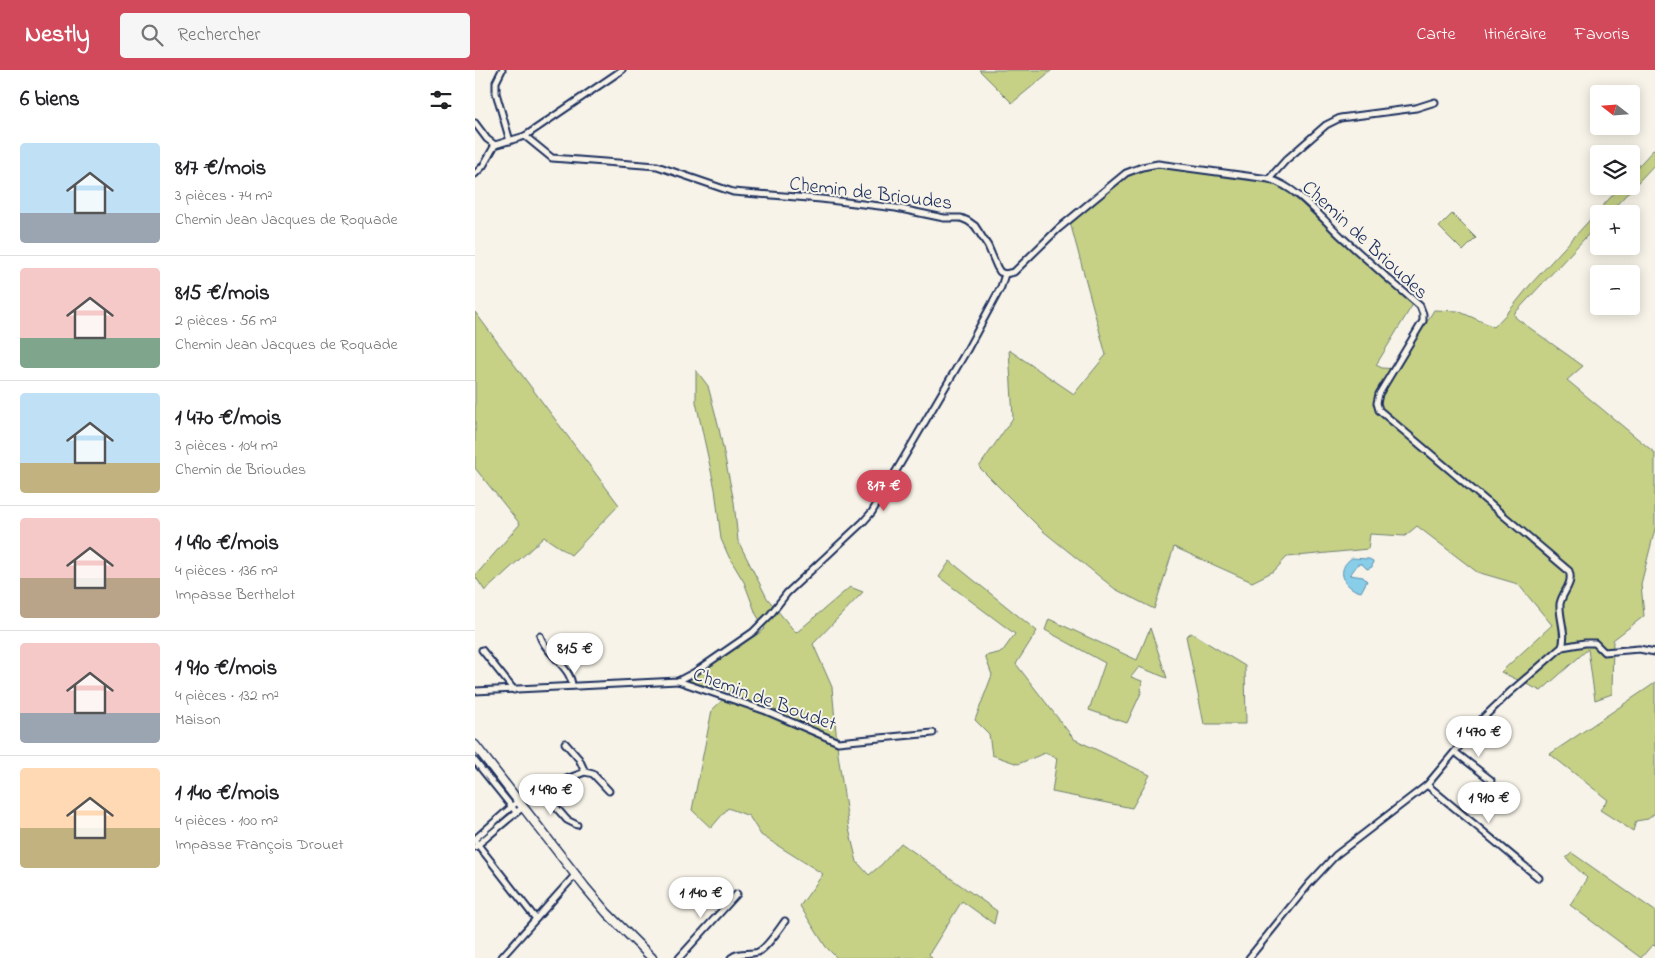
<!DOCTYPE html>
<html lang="fr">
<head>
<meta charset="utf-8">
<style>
  body { margin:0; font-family:"Indie Flower",sans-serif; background:#f6f6f6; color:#202124; height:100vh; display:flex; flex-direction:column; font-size:19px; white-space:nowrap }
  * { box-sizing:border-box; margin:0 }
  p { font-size:16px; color:#757577 }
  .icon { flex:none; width:28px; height:28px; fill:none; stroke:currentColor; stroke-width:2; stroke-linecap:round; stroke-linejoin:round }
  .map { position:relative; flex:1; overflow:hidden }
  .drawer { display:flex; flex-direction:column; background:#fff; width:475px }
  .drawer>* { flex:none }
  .needle { width:32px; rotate:287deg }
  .controls { position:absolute; left:1115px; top:15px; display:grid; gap:10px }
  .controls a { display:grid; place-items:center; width:50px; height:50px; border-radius:5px; background:#fff; box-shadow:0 2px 12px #0003; font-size:25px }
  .price { position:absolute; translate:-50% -42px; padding:0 11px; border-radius:18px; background:#fff; color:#222; font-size:16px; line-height:32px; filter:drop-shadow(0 1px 2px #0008) }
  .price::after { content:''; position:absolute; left:50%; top:30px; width:15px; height:11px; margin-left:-8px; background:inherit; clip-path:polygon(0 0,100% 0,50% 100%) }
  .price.selected { background:#d1495b; color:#fff }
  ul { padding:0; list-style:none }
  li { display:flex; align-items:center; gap:15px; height:125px; padding:0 20px }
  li+li { border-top:1px solid #e0e0e0 }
  li span { display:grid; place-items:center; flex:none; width:140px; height:100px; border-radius:5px; color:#555 }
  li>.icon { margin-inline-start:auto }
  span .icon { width:60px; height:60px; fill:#fffc; stroke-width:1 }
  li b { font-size:21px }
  h2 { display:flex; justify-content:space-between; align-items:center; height:60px; padding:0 20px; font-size:21px }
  header { display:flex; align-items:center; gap:30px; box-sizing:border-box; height:70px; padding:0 25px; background:#d1495b; color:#fff }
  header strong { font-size:24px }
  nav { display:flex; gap:28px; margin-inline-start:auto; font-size:18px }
  .search { width:350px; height:45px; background:#f6f6f6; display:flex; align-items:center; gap:12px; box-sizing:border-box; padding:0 18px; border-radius:5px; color:#757577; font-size:19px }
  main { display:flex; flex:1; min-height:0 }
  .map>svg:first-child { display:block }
  .green { fill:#c6d185; stroke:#708072 }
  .water { fill:#88cee9; stroke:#5c8eb1 }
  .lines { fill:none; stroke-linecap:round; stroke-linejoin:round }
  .street-casing { stroke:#1b2f5e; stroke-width:9 }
  .secondary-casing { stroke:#1b2f5e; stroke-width:11 }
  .street { stroke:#f7f3e8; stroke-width:5 }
  .secondary { stroke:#f7f3e8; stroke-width:8 }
  .labels { text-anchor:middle; stroke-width:4; stroke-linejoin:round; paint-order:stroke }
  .street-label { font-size:20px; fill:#1b2f5e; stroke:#f7f3e8 }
</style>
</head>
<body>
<header>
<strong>Nestly</strong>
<div class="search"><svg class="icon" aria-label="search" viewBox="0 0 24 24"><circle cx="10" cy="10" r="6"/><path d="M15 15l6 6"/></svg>Rechercher</div>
<nav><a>Carte</a><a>Itinéraire</a><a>Favoris</a></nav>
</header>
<main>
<section class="drawer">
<h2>6 biens<svg class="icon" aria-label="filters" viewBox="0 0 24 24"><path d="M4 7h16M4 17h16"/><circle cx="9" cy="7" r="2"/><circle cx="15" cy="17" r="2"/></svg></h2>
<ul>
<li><span style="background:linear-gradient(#bfe0f5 70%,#9aa5b1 0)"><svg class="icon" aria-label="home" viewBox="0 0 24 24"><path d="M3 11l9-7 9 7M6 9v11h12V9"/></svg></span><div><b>817 €/mois</b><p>3 pièces · 74 m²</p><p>Chemin Jean Jacques de Roquade</p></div></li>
<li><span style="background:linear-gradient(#f6c9c9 70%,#7fa58c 0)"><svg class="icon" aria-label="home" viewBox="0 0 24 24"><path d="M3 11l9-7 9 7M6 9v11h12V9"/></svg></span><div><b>815 €/mois</b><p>2 pièces · 56 m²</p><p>Chemin Jean Jacques de Roquade</p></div></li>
<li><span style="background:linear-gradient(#bfe0f5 70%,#c2b280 0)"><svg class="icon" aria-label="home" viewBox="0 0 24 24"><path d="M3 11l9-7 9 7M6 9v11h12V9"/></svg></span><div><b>1 470 €/mois</b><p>3 pièces · 104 m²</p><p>Chemin de Brioudes</p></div></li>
<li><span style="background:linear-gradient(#f6c9c9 60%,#b9a48a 0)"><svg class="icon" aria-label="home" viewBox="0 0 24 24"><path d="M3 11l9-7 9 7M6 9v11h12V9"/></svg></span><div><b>1 490 €/mois</b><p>4 pièces · 136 m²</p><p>Impasse Berthelot</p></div></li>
<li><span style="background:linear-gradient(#f6c9c9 70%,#9aa5b1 0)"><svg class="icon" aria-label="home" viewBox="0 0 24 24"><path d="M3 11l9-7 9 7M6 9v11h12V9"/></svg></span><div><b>1 910 €/mois</b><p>4 pièces · 132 m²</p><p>Maison</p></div></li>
<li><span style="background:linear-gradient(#ffd9b3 60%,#c2b280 0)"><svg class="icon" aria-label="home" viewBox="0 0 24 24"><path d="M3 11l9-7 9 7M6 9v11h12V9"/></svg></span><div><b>1 140 €/mois</b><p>4 pièces · 100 m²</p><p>Impasse François Drouet</p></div></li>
</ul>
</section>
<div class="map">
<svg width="1180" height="888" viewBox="0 0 1180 888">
  <rect width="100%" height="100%" fill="#f7f3e8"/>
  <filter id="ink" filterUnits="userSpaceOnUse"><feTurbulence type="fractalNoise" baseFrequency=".02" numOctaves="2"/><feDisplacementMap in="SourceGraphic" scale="10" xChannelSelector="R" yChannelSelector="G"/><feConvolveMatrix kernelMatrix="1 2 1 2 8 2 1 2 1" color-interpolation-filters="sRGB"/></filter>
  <g filter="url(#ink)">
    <g class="green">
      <polygon points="504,0 577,0 537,33"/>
      <polygon points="1180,78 1180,94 1133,144 1124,144 1124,153 1039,244 1041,248 1108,296 1092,310 1180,383 1180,459 1166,514 1169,546 1138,570 1137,624 1120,630 1113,579 1066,621 1026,602 1077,555 1043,514 1002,502 942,456 930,466 895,464 893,479 812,487 799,501 777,512 699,477 679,539 640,519 568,461 504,397 538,348 534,280 599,324 631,285 595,152 655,105 669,100 685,98 697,98 798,113 814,122 861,166 938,234 901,295 907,298 923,299 959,240 983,241 1019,257 1035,240 1055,215 1146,116 1156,116 1156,104"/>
      <polygon points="977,144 1001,168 988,181 964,157"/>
      <polygon points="0,242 144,435 96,485 69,467 10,521 0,506 45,454 0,398"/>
      <polygon points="221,300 233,316 243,354 259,432 263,471 292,528 321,563 375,517 388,522 338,574 357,617 363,684 374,759 382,792 394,805 406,795 426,773 522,841 519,854 487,831 454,884 457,888 362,888 351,877 325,836 348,804 286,765 274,746 253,738 236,758 217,740 237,640 256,622 213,611 290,559 281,544 269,512 254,487 246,469 240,419 221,332"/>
      <polygon points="475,491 562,561 541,594 599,669 675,705 657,738 577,722 582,688 570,683 543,694 517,685 514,664 500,650 517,605 510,586 527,582 540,564 464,507"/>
      <polygon points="574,549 662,590 675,558 692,608 664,597 656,607 667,611 666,623 652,653 614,640 630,593 570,560"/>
      <polygon points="716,563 770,596 771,654 729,654 711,566"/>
      <polygon points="1180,613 1180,743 1173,749 1161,751 1158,761 1125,740 1133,730 1075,684"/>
      <polygon points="1097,783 1180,841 1180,876 1177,875 1166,888 1095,835 1112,808 1091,788"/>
    </g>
    <path class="water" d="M877 488 894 489 898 491 897 497 892 499 887 494H883L875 505 888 507 892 511 886 522C868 518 860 499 877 488Z"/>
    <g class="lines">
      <g class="street-casing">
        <g id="street">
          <polyline points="27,0 21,12 21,23 35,71"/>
          <path d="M0 53 12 69 20 75 50 66 77 88 182 96 258 122 346 129 421 138 469 148H486L493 151 500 156 513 176 522 197 525 202 530 204 539 202 583 159 651 103 667 97 683 94 794 109C824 118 845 147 868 168 893 191 919 214 945 236L948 244V251L904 324 902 333 904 340 1094 501C1099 514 1087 522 1085 534 1084 548 1092 564 1087 577L1034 623 1008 648 952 715 861 785 834 814 774 888"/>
          <polyline points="50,66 147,0"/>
          <polyline points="0,104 8,96 20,75"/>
          <polyline points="794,109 811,90 851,55 865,48 941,38 960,32"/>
          <path d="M65 566C70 583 97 598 97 616"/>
          <polyline points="1087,577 1110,573 1120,573 1129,582 1164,579 1180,582"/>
          <polyline points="7,580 39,620"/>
          <polyline points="203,611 291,641 363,672 458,663"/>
          <polyline points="0,621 203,611 220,602 278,562 295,545 312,523 388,452 397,442 492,280 526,217 530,204"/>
          <polyline points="90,673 104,689 110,702"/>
          <polyline points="980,682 1016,710"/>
          <polyline points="0,691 41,742"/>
          <polyline points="952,715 1064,808"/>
          <polyline points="65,719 92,750 102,755"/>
          <polyline points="42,730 65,719 110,702 118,704 134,721"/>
          <polyline points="0,769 43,731"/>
          <polyline points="0,771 61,849"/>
          <polyline points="0,777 48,737"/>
          <polyline points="26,888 101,804"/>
          <polyline points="204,888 262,824"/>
          <path d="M256 888C264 881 274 885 283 882 292 878 304 859 310 851"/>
        </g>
      </g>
      <g class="secondary-casing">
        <polyline id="secondary" points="0,675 110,817 132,843 177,888"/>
      </g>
      <use href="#street" class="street"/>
      <use href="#secondary" class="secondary"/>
    </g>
  </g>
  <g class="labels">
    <g class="street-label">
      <text transform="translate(396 122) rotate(7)" y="7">Chemin de Brioudes</text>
      <text transform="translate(891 169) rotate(43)" y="7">Chemin de Brioudes</text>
      <text transform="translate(290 628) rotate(20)" y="7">Chemin de Boudet</text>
    </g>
  </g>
</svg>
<div class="controls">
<a><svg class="needle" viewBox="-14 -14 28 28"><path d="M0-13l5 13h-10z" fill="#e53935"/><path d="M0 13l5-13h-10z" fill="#757577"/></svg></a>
<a><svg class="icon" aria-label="layers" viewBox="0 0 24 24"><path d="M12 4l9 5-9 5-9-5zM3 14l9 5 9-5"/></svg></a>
<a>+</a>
<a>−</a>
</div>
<b class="price selected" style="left:409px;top:442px">817 €</b>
<b class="price" style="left:100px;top:605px">815 €</b>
<b class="price" style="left:1004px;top:688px">1 470 €</b>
<b class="price" style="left:76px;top:746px">1 490 €</b>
<b class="price" style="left:1014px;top:754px">1 910 €</b>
<b class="price" style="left:226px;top:849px">1 140 €</b>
</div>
</main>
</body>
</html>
